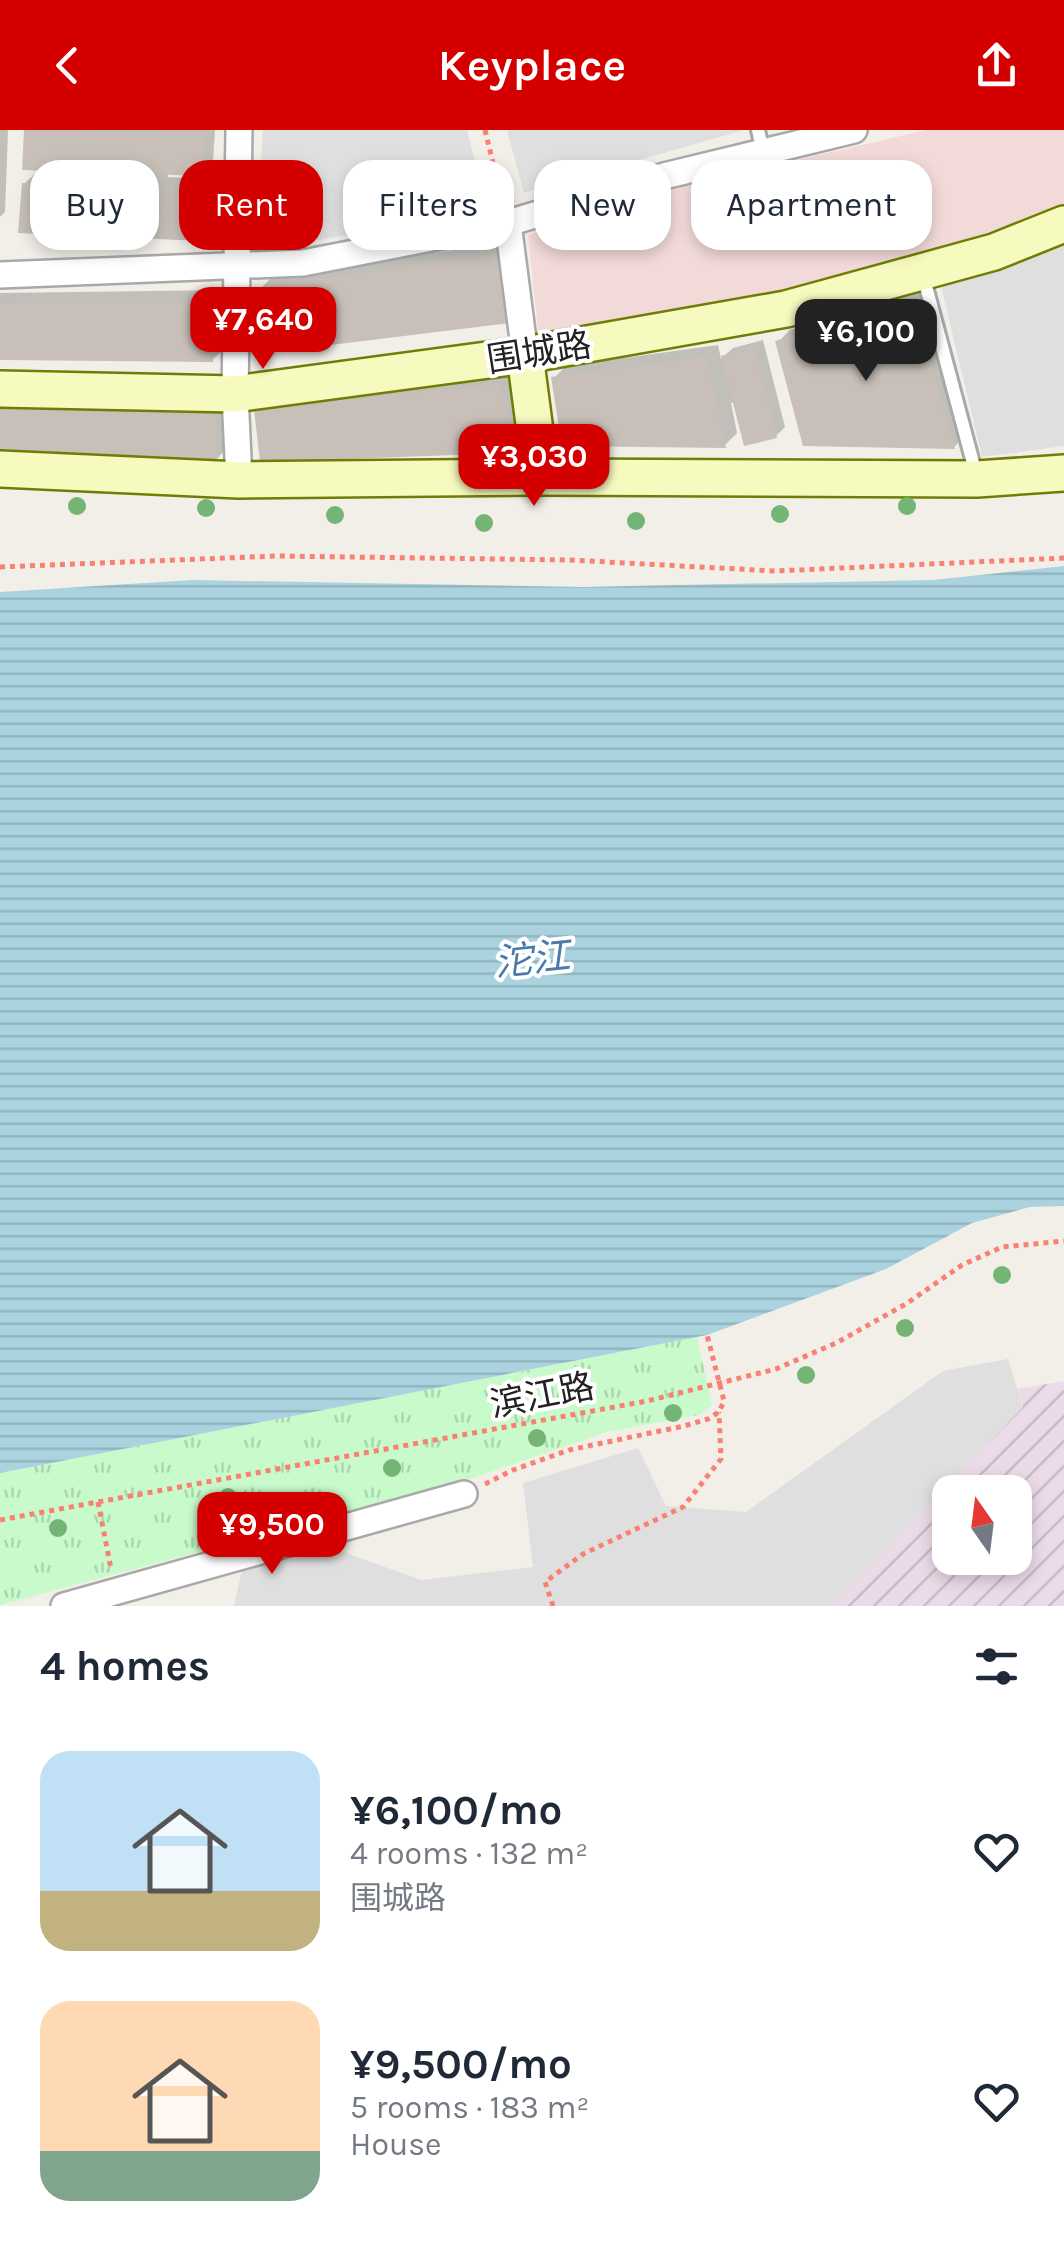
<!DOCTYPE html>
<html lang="en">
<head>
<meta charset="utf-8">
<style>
  body { margin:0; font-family:Karla,"Noto Sans SC",sans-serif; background:#f6f6f7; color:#1f2937; height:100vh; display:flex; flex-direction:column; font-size:38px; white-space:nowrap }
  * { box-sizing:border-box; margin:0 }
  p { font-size:32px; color:#747a83 }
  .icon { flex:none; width:55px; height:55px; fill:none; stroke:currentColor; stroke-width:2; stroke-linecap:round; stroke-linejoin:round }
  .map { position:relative; height:1476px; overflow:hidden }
  .sheet { display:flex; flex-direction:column; background:#fff; flex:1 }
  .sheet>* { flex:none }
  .top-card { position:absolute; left:30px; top:30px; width:1005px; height:90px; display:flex; gap:20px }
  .needle { width:65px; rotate:346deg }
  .buttons { position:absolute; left:932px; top:1345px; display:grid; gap:20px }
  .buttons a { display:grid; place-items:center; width:100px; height:100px; border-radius:20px; background:#fff; box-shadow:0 5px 15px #0003; font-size:50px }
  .price { position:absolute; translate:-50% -85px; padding:0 22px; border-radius:20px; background:#d40000; color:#fff; font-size:32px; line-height:65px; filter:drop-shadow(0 2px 5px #0008) }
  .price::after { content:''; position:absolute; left:50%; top:60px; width:30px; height:22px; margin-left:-15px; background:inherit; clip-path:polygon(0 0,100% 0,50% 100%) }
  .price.on { background:#222; color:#fff }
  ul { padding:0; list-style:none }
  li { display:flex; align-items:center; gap:30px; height:250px; padding:0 40px }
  li span { display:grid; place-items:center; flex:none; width:280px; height:200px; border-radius:30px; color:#555 }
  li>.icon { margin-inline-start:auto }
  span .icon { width:120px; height:120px; fill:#fffc; stroke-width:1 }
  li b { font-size:42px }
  h2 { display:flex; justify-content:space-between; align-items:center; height:120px; padding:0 40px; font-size:42px }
  .chip { padding:0 35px; border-radius:30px; background:#fff; box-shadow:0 5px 15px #0003; font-size:35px; line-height:90px }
  .chip.on { background:#d40000; color:#fff }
  header { display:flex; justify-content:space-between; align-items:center; height:130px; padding:0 40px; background:#d40000; color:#fff; font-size:45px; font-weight:600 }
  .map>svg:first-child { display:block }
  .residential { fill:#e0dfdf }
  .commercial { fill:#f2dad9 }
  .industrial { fill:url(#industrial-furrows); fill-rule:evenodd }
  .park { fill:url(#park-tufts) }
  .water { fill:url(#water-rules) }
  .shadow { fill:#0003 }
  .building { fill:#c7bfb8 }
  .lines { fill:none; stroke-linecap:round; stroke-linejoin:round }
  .lane-casing { stroke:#a9a9a9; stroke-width:18 }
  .street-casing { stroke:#a9a9a9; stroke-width:30 }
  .secondary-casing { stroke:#707d05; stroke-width:40 }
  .path { stroke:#fa8072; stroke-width:5; stroke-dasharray:5 5; stroke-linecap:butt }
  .lane { stroke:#fff; stroke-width:12 }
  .street { stroke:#fff; stroke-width:25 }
  .secondary { stroke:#f7fabf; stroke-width:35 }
  .tree { fill:#74b475 }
  .labels { text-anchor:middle; stroke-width:8; stroke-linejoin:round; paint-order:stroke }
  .street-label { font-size:35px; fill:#222; stroke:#fff }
  .water-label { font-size:38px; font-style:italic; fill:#4a7aab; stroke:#fff }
</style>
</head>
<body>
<header><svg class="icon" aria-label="back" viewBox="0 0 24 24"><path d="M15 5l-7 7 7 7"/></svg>Keyplace<svg class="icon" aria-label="share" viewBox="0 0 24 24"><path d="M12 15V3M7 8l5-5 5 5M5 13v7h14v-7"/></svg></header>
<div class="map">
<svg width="1064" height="1476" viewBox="0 0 1064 1476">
  <defs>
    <pattern id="industrial-furrows" width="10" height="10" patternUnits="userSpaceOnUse" patternTransform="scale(2.5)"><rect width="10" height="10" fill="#ebdbe8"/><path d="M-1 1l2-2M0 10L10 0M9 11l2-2" fill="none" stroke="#c9bcc7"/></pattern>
    <pattern id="park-tufts" width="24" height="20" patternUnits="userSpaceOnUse" patternTransform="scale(2.5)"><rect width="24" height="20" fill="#c8facc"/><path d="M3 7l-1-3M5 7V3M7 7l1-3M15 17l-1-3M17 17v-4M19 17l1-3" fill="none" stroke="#acd6af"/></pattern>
    <pattern id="water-rules" width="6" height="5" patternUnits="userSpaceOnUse" patternTransform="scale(2.5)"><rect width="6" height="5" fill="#aad3df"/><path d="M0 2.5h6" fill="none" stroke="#92b5bf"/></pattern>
  </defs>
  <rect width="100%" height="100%" fill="#f2efe9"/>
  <g class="residential">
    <polygon points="263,0 467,0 487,82 306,112 256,115"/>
    <polygon points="507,0 744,0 524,63"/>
    <polygon points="1064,109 1064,316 982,327 940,152"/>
    <polygon points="1008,1229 1023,1277 833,1476 234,1476 242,1440 335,1419 421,1450 533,1437 523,1353 638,1318 666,1376 746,1382 943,1241"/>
  </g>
  <polygon class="commercial" points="927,0 1064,0 1064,82 990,111 785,166 539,209 528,105 669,60"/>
  <path class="industrial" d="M1064 1251V1476H833L1023 1277 1018 1259ZM950 1362H1015V1428H950Z"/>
  <polygon class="park" points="697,1207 712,1275 699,1285 607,1302 464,1351 0,1475 0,1343"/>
  <polygon class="water" points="1064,436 1064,1076 1030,1077 972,1093 886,1139 707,1205 0,1343 0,462 193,450 582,457 933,450"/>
  <g class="shadow">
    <polygon points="0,0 8,0 5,82 0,87"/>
    <polygon points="26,0 215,0 213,31 201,44 168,42 168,47 215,49 214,96 202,108 24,54 41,38 24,38"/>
    <polygon points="513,111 521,178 260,159 272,147"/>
    <polygon points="225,160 225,218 212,230 0,228 0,163"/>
    <polygon points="928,160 966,305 954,317 778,212 790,200"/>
    <polygon points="763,210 785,297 776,306 735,272 731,273 737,303 725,315 554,248 566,236 718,215 721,229 733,218"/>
    <polygon points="513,243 524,309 511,321 257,280 269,267"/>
    <polygon points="0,268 228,273 227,318 215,331 0,320"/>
  </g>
  <g class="building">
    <polygon points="24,0 162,5 162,0 205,0 202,46 22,40"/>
    <polygon points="22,53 204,61 203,111 18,103"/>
    <polygon points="501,122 510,193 257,224 257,158"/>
    <polygon points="915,171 955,319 803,316 775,211"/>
    <polygon points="213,172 213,232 0,230 0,174"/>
    <polygon points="754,217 777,308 744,316 721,226"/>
    <polygon points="707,226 726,318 562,316 551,247"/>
    <polygon points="501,254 512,323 260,332 254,279"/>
    <polygon points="0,279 217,284 216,333 0,323"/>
  </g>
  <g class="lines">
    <g class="lane-casing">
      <g id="lane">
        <polyline points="758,0 763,22"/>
        <polyline points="923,145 977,348"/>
      </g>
    </g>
    <g class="street-casing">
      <g id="street">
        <polyline points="508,93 525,225"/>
        <polyline points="0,145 303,133 508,93 664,46 854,0"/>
        <polyline points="239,350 235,264 239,0"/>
        <polyline points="64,1476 464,1364"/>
      </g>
    </g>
    <g class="secondary-casing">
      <g id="secondary">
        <polyline points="525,225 541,347"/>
        <polyline points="0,259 235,264 525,225 786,179 994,122 1064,94"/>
        <polyline points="0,339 239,350 541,347 977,349 1064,343"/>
      </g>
    </g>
    <g class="path">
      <polyline points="485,0 502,70"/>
      <polyline points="0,437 276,426 570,430 775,441 1064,428"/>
      <polyline points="485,1354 513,1340 569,1320 684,1296 708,1289 719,1282 724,1271 707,1205"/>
      <polyline points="98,1372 111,1439"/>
      <polyline points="0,1390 647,1271 776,1239 836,1213 906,1174 962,1135 1002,1117 1064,1111"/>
      <polyline points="553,1476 545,1452 583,1424 683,1377 721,1329 719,1282"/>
    </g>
    <use href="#lane" class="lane"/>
    <use href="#street" class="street"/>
    <use href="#secondary" class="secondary"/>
  </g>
  <g class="tree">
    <circle cx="77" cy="376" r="9"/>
    <circle cx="907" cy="376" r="9"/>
    <circle cx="206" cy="378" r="9"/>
    <circle cx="780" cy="384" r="9"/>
    <circle cx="335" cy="385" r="9"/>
    <circle cx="636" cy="391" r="9"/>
    <circle cx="484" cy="393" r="9"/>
    <circle cx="1002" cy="1145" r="9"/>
    <circle cx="905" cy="1198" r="9"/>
    <circle cx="806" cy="1245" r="9"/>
    <circle cx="673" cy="1283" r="9"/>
    <circle cx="537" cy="1308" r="9"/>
    <circle cx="392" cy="1338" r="9"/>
    <circle cx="228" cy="1367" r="9"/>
    <circle cx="58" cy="1398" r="9"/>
  </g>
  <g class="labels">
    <g class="street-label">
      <text transform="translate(539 222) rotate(-9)" y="12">围城路</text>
      <text transform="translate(542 1265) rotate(-11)" y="12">滨江路</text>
    </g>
    <g class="water-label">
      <text transform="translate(532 829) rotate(-6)" y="13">沱江</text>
    </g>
  </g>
</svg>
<div class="buttons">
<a><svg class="needle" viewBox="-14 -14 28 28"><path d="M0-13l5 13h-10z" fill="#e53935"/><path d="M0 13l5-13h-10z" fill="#747a83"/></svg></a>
</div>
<b class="price" style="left:263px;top:242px">¥7,640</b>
<b class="price on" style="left:866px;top:254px">¥6,100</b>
<b class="price" style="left:534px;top:379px">¥3,030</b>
<b class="price" style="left:272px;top:1447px">¥9,500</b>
<div class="top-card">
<a class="chip">Buy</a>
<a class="chip on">Rent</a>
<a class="chip">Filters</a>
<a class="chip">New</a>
<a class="chip">Apartment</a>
</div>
</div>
<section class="sheet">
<h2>4 homes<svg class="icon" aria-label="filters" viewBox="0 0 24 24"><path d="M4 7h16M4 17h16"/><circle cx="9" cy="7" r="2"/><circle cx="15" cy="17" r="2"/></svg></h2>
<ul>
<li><span style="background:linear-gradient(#bfe0f5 70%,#c2b280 0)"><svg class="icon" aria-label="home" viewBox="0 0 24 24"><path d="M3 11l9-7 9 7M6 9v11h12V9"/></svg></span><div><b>¥6,100/mo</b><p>4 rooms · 132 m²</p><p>围城路</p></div><svg class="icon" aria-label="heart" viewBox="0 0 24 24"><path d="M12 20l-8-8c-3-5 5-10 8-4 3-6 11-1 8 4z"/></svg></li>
<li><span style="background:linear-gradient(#ffd9b3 75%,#7fa58c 0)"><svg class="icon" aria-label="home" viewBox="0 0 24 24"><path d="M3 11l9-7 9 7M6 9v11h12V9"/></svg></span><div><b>¥9,500/mo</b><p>5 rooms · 183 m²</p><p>House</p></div><svg class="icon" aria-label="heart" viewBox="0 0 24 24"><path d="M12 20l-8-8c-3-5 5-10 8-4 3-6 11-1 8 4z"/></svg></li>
</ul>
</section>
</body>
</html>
